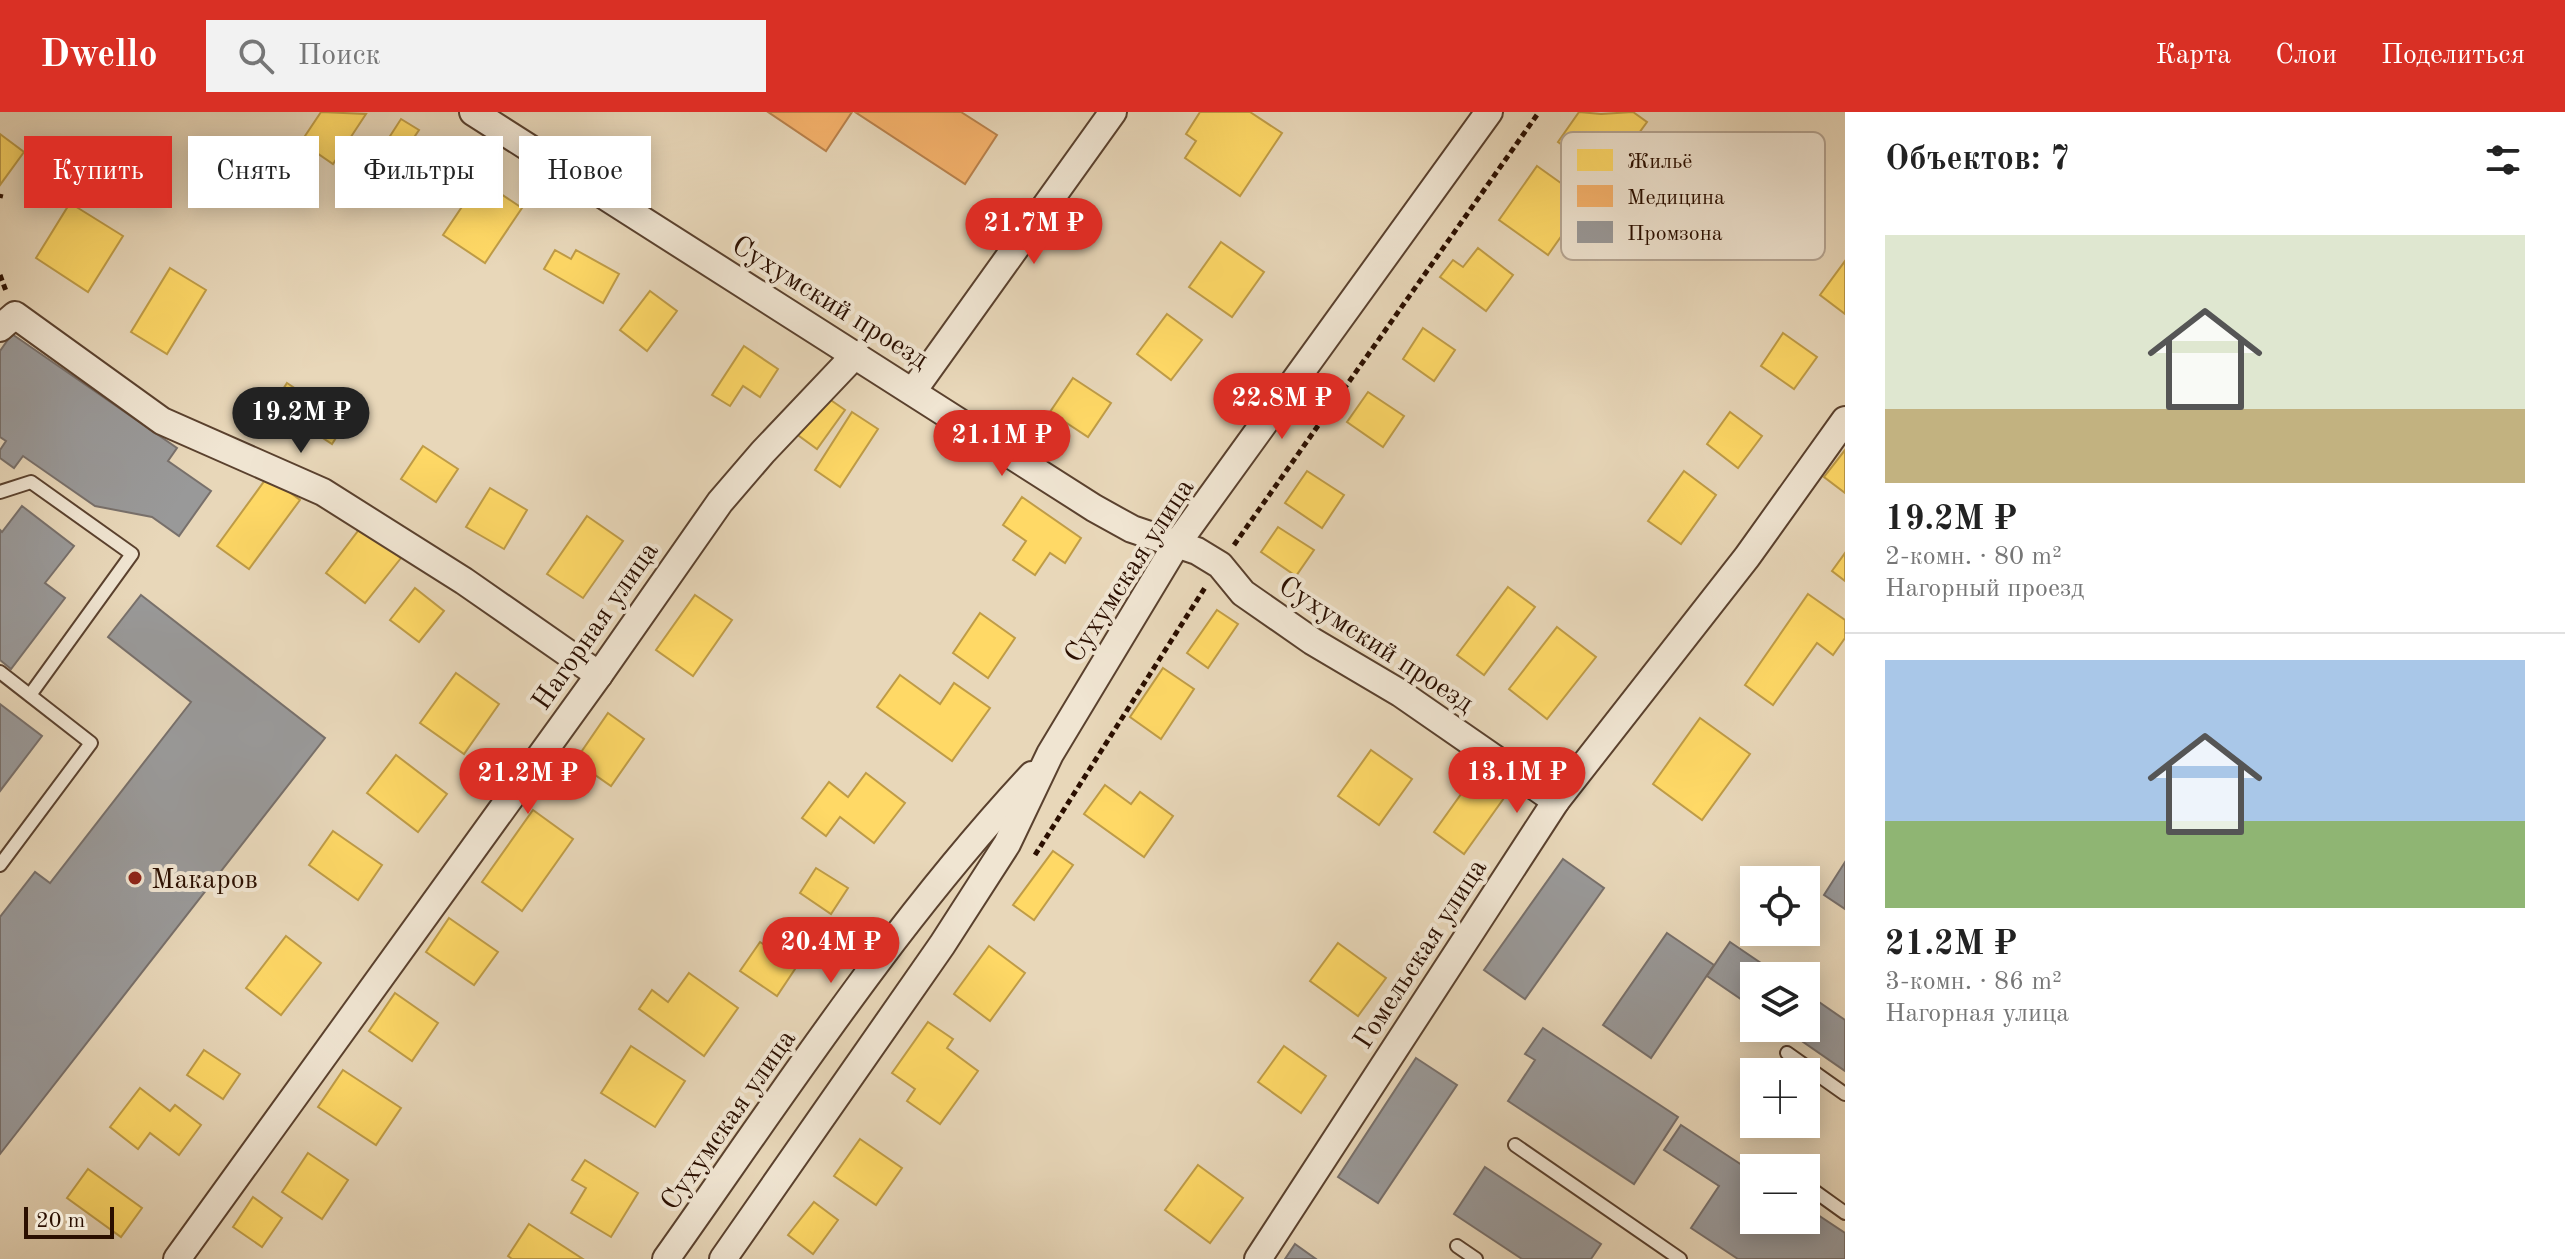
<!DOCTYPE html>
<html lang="ru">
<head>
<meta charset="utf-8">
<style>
  body { margin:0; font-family:"Old Standard TT",serif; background:#f2f2f2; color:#222; height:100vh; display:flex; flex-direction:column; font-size:30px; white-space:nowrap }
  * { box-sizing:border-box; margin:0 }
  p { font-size:26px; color:#767676 }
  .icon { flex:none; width:44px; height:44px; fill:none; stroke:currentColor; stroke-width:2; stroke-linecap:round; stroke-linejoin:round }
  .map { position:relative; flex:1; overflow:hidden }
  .side { display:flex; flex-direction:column; background:#fff; width:720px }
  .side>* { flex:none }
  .top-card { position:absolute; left:24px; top:24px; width:760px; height:72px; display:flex; gap:16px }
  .tools { position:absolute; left:1740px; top:754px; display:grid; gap:16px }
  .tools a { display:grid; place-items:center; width:80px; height:80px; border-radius:0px; background:#fff; box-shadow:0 4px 20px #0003; font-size:40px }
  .scale { position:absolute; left:24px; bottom:20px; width:90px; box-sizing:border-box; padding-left:8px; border:4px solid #2b0f00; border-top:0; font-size:22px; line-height:28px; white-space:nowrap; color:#2b0f00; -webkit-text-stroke:6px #f0e5d2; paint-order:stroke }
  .price { position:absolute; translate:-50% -68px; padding:0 18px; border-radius:28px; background:#d93025; color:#fff; font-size:26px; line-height:52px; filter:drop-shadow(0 2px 4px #0008) }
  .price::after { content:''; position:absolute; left:50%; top:48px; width:24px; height:18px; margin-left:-12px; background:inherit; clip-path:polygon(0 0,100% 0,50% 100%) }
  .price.active { background:#222; color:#fff }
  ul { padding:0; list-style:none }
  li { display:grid; align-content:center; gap:16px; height:424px; padding:0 40px }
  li+li { border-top:2px solid #e0e0e0 }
  li span { display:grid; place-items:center; height:248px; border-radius:0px; color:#555 }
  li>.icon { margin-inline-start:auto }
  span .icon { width:144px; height:144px; fill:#fffc; stroke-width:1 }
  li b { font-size:34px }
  h2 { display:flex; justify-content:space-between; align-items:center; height:96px; padding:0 40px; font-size:34px }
  .pill { padding:0 28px; border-radius:0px; background:#fff; box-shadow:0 4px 20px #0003; font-size:28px; line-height:72px }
  .pill.active { background:#d93025; color:#fff }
  header { display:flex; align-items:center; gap:48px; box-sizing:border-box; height:112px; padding:0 40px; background:#d93025; color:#fff }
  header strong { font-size:38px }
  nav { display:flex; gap:44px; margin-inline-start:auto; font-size:28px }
  .search { width:560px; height:72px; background:#f2f2f2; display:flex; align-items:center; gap:20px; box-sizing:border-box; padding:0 28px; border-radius:0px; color:#767676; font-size:30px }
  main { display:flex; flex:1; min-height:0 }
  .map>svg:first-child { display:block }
  .homes { fill:#ffd966; stroke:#bf9c47; stroke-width:2 }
  .health { fill:#f6b26b; stroke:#b9814b; stroke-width:2 }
  .industry { fill:#999; stroke:#78706b; stroke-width:2 }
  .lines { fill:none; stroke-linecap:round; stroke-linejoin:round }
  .lane-casing { stroke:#5a412e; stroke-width:16 }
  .street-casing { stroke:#5a412e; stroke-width:30 }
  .path { stroke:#2b0f00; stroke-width:5; stroke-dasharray:6 4; stroke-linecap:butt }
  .lane { stroke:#f0e5d2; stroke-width:12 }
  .street { stroke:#f0e5d2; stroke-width:26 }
  .poi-dot { fill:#8f2418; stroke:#f0e5d2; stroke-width:3 }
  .labels { text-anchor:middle; stroke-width:8; stroke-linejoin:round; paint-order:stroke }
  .street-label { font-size:28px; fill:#2b0f00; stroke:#f0e5d2 }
  .poi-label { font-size:28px; fill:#2b0f00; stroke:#f0e5d2; text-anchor:start }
  .key { fill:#f0e5d2; stroke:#b5a593; stroke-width:2 }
  .key-label { font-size:22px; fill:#2b0f00 }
</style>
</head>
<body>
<header>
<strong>Dwello</strong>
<div class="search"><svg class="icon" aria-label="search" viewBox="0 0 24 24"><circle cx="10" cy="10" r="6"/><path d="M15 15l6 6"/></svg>Поиск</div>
<nav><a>Карта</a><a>Слои</a><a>Поделиться</a></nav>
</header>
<main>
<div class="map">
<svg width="1845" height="1147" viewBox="0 0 1845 1147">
  <rect width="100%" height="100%" fill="#e8d7b9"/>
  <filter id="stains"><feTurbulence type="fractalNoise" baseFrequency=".0025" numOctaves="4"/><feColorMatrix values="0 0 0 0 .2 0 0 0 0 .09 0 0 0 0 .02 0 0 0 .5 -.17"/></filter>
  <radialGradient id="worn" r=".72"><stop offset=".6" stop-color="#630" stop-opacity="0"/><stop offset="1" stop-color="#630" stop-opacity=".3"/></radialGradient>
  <g class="homes">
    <polygon points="321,0 366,2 333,52 301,30"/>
    <polygon points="1200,0 1250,0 1282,21 1240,84 1185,46 1196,29 1186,22"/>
    <polygon points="1579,0 1601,2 1633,0 1647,10 1607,65 1558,30"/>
    <polygon points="401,7 419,18 413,27 445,47 424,80 374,49"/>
    <polygon points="0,22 24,40 0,73"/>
    <polygon points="1537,54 1586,89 1548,143 1499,108"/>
    <polygon points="480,68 522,96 485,151 443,123"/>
    <polygon points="70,91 123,124 88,180 36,146"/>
    <polygon points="1221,130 1264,160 1232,205 1189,175"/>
    <polygon points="1478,136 1513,163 1486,199 1440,165 1453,148 1463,155"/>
    <polygon points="555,138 571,147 576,138 619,162 603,191 544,157"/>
    <polygon points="1845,149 1845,202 1820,183"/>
    <polygon points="170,156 206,178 167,242 131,220"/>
    <polygon points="650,179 677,199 647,239 620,218"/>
    <polygon points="1167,202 1202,228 1171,268 1137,242"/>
    <polygon points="1423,216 1455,238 1434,269 1403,247"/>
    <polygon points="1783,221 1817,245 1794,277 1761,254"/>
    <polygon points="744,234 778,257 760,285 743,274 730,294 712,283"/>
    <polygon points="1073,266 1111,291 1088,325 1050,300"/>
    <polygon points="287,271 346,310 332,332 273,293"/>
    <polygon points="1368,280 1404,304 1383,335 1347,310"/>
    <polygon points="822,282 845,298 817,337 795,321"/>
    <polygon points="852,300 878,317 840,375 815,358"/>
    <polygon points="1730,300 1762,324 1738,356 1707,332"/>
    <polygon points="423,334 458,357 436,390 401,367"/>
    <polygon points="1845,338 1845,381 1824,365"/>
    <polygon points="1307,359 1344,383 1322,416 1285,391"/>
    <polygon points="1684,359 1716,383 1681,432 1648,409"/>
    <polygon points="268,364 300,388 249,457 217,434"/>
    <polygon points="490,376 527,398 504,437 466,415"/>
    <polygon points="1022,385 1081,426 1065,451 1050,441 1035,463 1013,448 1026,429 1003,413"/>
    <polygon points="587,404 623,429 583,486 547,462"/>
    <polygon points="361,415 401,446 365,491 326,461"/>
    <polygon points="1278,415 1314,438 1296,464 1261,440"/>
    <polygon points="1845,441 1845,469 1832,459"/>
    <polygon points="1508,475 1535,495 1484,563 1457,543"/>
    <polygon points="415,476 444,499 419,530 390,508"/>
    <polygon points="1808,482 1845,508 1845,526 1833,543 1817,531 1773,593 1745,573"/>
    <polygon points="695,483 732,508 693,564 656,538"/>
    <polygon points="1217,498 1238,512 1208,556 1187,541"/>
    <polygon points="980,501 1015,526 988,566 953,541"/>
    <polygon points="1557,515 1596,545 1547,607 1509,577"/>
    <polygon points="1163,556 1194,577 1161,627 1130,605"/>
    <polygon points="456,561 499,592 464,642 420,611"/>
    <polygon points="900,563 940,592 954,571 990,596 952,649 877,595"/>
    <polygon points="608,601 644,627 611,674 575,649"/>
    <polygon points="1700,606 1750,642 1702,708 1653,672"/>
    <polygon points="1371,638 1412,667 1379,713 1338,684"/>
    <polygon points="396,643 447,682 418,720 367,681"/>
    <polygon points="866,661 905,691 874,731 840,705 826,724 802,706 829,670 848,685"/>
    <polygon points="1474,664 1504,686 1464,742 1434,720"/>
    <polygon points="1105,673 1131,692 1140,680 1173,704 1144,745 1084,702"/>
    <polygon points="533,698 573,727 522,799 482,770"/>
    <polygon points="333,719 382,753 358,788 309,753"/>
    <polygon points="1053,739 1073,753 1034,808 1013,793"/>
    <polygon points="816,756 848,776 831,802 800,781"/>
    <polygon points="449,806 498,840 474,873 426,840"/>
    <polygon points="286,824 321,851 281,903 246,876"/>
    <polygon points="760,830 797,854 777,884 740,859"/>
    <polygon points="1338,831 1386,866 1358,904 1310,869"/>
    <polygon points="989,834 1025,861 990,909 954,882"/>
    <polygon points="689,861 738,896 704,944 639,897 652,878 668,890"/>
    <polygon points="395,881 438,911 412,949 369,919"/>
    <polygon points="928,910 953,927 947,936 978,959 940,1012 907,989 915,977 892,961"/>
    <polygon points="631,934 685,969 655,1015 601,981"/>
    <polygon points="1284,934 1326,964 1301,1001 1258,970"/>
    <polygon points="204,938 240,962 223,987 187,963"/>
    <polygon points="343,958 401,996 376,1033 318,995"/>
    <polygon points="140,976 170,999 175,993 201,1013 179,1043 150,1021 138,1037 110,1015"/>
    <polygon points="860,1027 902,1056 876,1093 834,1064"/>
    <polygon points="308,1041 348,1068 322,1107 282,1080"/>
    <polygon points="585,1048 638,1081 611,1125 571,1101 586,1076 572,1068"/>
    <polygon points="1198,1053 1243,1086 1210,1131 1165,1098"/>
    <polygon points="88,1057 142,1096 121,1125 67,1086"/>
    <polygon points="253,1085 282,1106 262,1135 233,1115"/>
    <polygon points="814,1090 838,1108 813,1142 788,1123"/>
    <polygon points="529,1112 583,1147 512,1147 508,1144"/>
  </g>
  <g class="health">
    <polygon points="768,0 852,0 826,39"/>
    <polygon points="855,0 961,0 997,23 965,72"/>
  </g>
  <g class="industry">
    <polygon points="12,222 177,336 168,349 211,379 179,424 152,405 95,394 23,344 14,356 0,346 0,338 6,329 0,325 0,239"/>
    <polygon points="22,394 74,434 45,471 65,486 11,557 0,548 0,418 2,420"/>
    <polygon points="141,483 325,626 0,1042 0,805 35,760 50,771 191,590 108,525"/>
    <polygon points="0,592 42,624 0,679"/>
    <polygon points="1563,747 1604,776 1525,887 1484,858"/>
    <polygon points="1845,750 1845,797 1824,783"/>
    <polygon points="1667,821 1714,853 1651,946 1603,913"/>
    <polygon points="1730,830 1780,864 1754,864 1754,896 1707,864"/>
    <polygon points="1806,881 1845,908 1845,959 1783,916 1806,916"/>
    <polygon points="1543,916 1678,1005 1634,1072 1508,989 1535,948 1525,942"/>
    <polygon points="1416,946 1457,973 1378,1091 1338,1065"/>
    <polygon points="1681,1013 1754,1061 1754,1108 1806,1108 1806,1095 1845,1121 1845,1147 1738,1147 1691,1116 1719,1074 1664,1038"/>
    <polygon points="1485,1055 1601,1132 1591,1147 1522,1147 1454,1102"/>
    <polygon points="1295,1132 1316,1147 1285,1147"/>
  </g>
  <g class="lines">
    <g class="lane-casing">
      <g id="lane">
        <polyline points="0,380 31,370 132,442 30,583"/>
        <polyline points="0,560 91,631 0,753"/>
        <polyline points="1787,941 1845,982"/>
        <polyline points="1515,1033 1680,1147"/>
        <polyline points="1773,1050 1782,1056"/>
        <polyline points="1806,1073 1845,1101"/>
        <polyline points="1457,1134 1476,1147"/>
      </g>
    </g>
    <g class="street-casing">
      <g id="street">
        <polyline points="473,0 1094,396 1132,417 1197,439 1220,453 1243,481 1312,529 1400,581 1556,689"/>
        <polyline points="0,216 15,203 162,309 323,380 464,469 599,563"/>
        <polyline points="913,279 1113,0"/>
        <polyline points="177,1147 599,563 720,390 763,340 856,242"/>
        <path d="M666 1147C783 982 894 811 1032 663"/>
        <polyline points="723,1147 942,833 1007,732 1050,642 1176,433 1489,0"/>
        <polyline points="1258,1147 1556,689 1747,445 1845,308"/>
      </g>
    </g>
    <g class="path">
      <polyline points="0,86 1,82"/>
      <polyline points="0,163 6,179"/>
      <polyline points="1234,433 1539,0"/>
      <polyline points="1035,743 1206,474"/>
    </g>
    <use href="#lane" class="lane"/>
    <use href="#street" class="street"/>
  </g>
  <circle class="poi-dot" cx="135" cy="766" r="8"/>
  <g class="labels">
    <g class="street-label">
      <text transform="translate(831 189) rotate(32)" y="10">Сухумский проезд</text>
      <text transform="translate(1128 458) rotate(-57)" y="10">Сухумская улица</text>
      <text transform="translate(594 513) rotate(-55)" y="10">Нагорная улица</text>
      <text transform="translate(1377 531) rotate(33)" y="10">Сухумский проезд</text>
      <text transform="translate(1419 841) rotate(-57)" y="10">Гомельская улица</text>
      <text transform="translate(727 1007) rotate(-55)" y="10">Сухумская улица</text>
    </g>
    <g class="poi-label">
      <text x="151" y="776">Макаров</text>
    </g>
  </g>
  <rect x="1561" y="20" width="264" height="128" rx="12" class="key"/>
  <rect x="1577" y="37" width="36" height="22" fill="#ffd966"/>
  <rect x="1577" y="73" width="36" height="22" fill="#f6b26b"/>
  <rect x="1577" y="109" width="36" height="22" fill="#999"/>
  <g class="key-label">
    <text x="1627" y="56">Жильё</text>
    <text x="1627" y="92">Медицина</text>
    <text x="1627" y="128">Промзона</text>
  </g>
  <rect width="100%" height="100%" filter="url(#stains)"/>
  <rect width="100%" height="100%" fill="url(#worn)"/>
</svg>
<div class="tools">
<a><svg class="icon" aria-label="locate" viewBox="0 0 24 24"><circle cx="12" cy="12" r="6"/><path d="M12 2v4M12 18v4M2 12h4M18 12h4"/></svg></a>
<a><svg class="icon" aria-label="layers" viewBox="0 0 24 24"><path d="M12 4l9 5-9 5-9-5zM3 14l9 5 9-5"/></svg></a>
<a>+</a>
<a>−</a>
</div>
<div class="scale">20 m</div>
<b class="price" style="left:1034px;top:154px">21.7M ₽</b>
<b class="price" style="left:1282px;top:329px">22.8M ₽</b>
<b class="price active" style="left:301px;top:343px">19.2M ₽</b>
<b class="price" style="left:1002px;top:366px">21.1M ₽</b>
<b class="price" style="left:1517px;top:703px">13.1M ₽</b>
<b class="price" style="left:528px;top:704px">21.2M ₽</b>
<b class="price" style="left:831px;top:873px">20.4M ₽</b>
<div class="top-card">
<a class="pill active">Купить</a>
<a class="pill">Снять</a>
<a class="pill">Фильтры</a>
<a class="pill">Новое</a>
</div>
</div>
<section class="side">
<h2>Объектов: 7<svg class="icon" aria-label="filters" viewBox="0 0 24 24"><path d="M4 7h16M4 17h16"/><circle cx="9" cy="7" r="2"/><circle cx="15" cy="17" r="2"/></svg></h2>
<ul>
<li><span style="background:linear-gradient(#dfe7d0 70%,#c2b280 0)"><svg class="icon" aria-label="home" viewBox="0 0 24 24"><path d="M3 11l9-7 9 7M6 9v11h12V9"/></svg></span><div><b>19.2M ₽</b><p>2-комн. · 80 m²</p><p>Нагорный проезд</p></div></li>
<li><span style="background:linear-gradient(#a9c7e8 65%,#8fb573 0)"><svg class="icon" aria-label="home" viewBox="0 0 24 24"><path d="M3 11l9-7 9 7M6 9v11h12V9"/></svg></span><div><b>21.2M ₽</b><p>3-комн. · 86 m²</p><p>Нагорная улица</p></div></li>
</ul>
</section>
</main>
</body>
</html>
